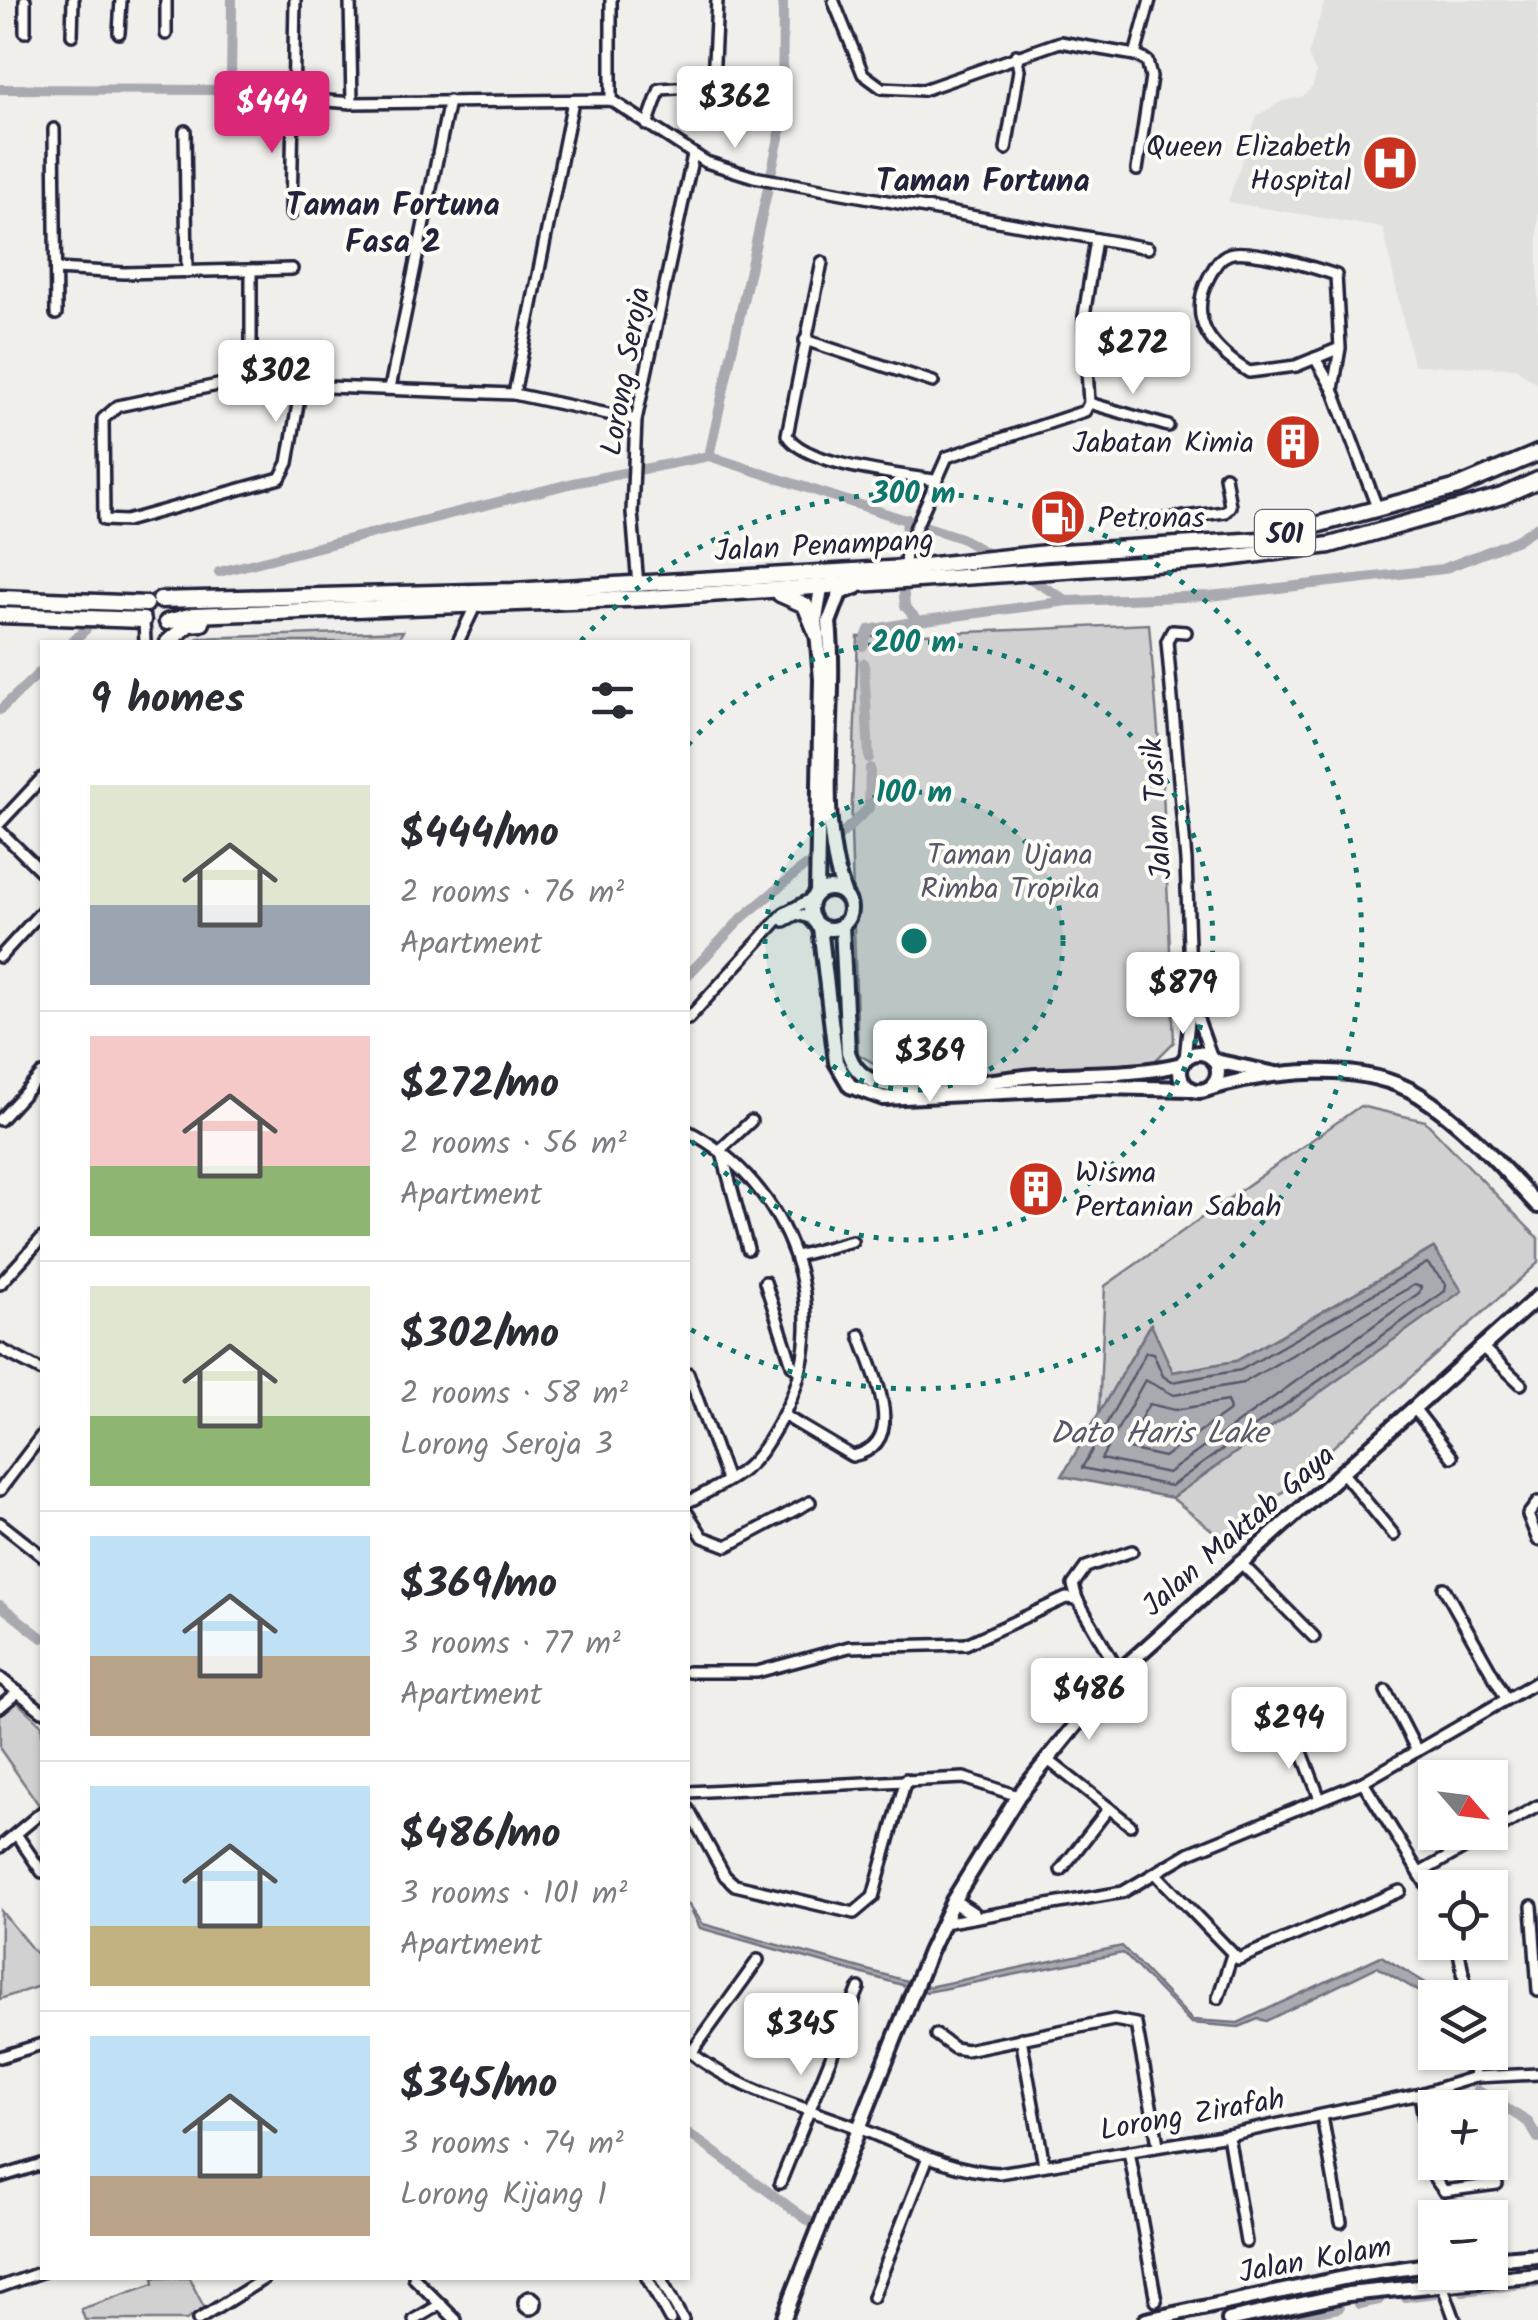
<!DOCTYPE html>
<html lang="en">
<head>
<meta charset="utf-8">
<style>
  body { margin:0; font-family:Kalam,sans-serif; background:#f2f2f3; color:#2b2b33; height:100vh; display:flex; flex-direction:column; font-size:38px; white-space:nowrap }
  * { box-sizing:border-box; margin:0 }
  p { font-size:32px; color:#7c7c81 }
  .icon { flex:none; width:55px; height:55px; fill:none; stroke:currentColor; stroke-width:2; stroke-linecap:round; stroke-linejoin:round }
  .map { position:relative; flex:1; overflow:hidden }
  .side { position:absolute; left:40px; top:640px; width:650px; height:1640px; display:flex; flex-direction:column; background:#fff; border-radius:0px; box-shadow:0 2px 8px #0004 }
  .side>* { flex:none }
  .needle { width:65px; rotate:118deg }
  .buttons { position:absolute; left:1418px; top:1760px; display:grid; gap:20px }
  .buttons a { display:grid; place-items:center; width:90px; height:90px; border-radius:0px; background:#fff; box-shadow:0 2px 8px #0004; font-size:50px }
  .price { position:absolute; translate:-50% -85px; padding:0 22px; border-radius:10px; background:#fff; color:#222; font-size:32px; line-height:65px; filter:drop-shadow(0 2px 5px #0008) }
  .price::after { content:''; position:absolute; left:50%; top:60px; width:30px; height:22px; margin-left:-15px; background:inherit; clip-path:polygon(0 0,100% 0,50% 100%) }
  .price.active { background:#db2777; color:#fff }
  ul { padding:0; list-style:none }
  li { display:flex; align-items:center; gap:30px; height:250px; padding:0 50px }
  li+li { border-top:2px solid #e1e1e2 }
  li span { display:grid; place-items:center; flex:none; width:280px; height:200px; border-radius:0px; color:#555 }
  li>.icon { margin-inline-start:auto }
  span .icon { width:120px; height:120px; fill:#fffc; stroke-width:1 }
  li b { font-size:42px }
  h2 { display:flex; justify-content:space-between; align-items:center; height:120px; padding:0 50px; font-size:42px }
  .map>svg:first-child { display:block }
  .built { fill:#e0e0df }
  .green { fill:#d2d1d1; stroke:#7a7a86; stroke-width:2.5 }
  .water { fill:#a9a9b0; stroke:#737381; stroke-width:2.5 }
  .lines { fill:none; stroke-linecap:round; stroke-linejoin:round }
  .shore { stroke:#58586a; stroke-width:2.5 }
  .canal { stroke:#a9a9b0; stroke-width:10 }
  .street-casing { stroke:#22223b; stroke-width:16 }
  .secondary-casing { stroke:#22223b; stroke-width:20 }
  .primary-casing { stroke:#22223b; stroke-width:21 }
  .street { stroke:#fdfcf7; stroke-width:9 }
  .secondary { stroke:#fdfcf7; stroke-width:12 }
  .primary { stroke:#fdfcf7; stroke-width:14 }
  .ring { fill:none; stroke:#0f766e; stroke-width:5; stroke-dasharray:5 10 }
  .labels { text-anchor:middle; stroke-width:8; stroke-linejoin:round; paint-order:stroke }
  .shield { fill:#fdfcf7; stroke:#646373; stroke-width:2.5 }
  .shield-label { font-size:28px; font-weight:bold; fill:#22223b }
  .poi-label { font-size:30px; fill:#22223b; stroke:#fdfcf7; text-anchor:end }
  .street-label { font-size:30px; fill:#22223b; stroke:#fdfcf7 }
  .park-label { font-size:30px; fill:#575768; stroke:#fdfcf7 }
  .neighbourhood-label { font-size:32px; font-weight:bold; fill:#22223b; stroke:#fdfcf7 }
  .water-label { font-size:32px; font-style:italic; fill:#58586a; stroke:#fdfcf7 }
  .centre { fill:#0f766e; stroke:#fdfcf7; stroke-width:5 }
  .ring-label { font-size:30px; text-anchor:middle; font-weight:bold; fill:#0f766e; stroke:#fdfcf7; stroke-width:8; stroke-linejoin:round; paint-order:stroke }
</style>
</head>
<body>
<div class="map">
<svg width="1538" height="2320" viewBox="0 0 1538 2320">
  <rect width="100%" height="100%" fill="#f0efec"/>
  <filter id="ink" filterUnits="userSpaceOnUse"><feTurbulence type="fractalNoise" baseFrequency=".01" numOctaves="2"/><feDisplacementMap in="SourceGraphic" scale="20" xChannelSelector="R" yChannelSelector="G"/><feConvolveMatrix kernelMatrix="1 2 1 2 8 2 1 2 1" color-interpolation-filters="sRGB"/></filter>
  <g filter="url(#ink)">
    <polygon class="built" points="1325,0 1538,0 1538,384 1515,368 1413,365 1383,228 1228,202 1257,116 1282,101 1302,97 1313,86 1316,73 1308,55"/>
    <g class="green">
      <polygon points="1149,624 1163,790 1174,1042 1153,1063 1039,1073 891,1073 858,1054 851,831 858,637"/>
      <polygon points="403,631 397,642 194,642 198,638"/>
      <polygon points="1360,1106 1425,1121 1538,1238 1538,1263 1227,1542 1172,1498 1461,1291 1433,1248 1236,1361 1172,1372 1150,1325 1099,1413 1105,1286"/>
      <polygon points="17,1702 42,1725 42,1801 39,1805 0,1749 0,1715"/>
      <polygon points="1,1911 42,1961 42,1985 0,1999"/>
      <polygon points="153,2278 189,2278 205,2309 186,2320 85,2320 81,2309 154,2284"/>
    </g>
    <g class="water">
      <polygon points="1434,1248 1462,1291 1172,1498 1062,1476 1151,1324 1173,1372 1236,1361"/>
      <polygon points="688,1903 703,1924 928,1987 1122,1946 1192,2020 1238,2023 1381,1956 1449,1997 1435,2001 1377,1967 1266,2021 1258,2019 1239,2027 1191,2023 1123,1953 927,1992 700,1928"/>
    </g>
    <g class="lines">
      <g class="shore">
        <polygon points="1427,1263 1446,1284 1445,1291 1171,1486 1082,1468 1146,1352 1153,1353 1163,1376 1172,1382 1241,1370"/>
        <polygon points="1414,1285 1421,1287 1419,1293 1168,1473 1101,1459 1145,1380 1174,1395 1243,1383"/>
        <polygon points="1227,1401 1230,1410 1164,1457 1124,1448 1149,1404 1175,1410"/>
      </g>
      <g class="canal">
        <polyline points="0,89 219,90 231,81 232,0"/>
        <polyline points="709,456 782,124 783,0"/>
        <polyline points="902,549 908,519"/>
        <polyline points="219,572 573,483 709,456 961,538 1068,601 1210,596 1443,569 1517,540 1538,526"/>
        <polyline points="902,576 905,606 918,621 1068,601"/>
        <polyline points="72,642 86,629"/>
        <polyline points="863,646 869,630 918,621"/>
        <polyline points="864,663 869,758"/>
        <polyline points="0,710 42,670"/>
        <polyline points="832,843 869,808 870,768"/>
        <polyline points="688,975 743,917 805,866"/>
        <polyline points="0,1605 42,1638"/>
        <polyline points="1477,2090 1528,2122 1538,2138"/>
        <polyline points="688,2133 817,2227"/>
        <polyline points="1463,2291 1538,2282"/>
        <polyline points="1405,2297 1435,2293"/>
        <polyline points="1359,2304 1379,2300"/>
        <polyline points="1271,2320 1339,2308"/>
      </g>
      <g class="street-casing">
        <g id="street">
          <polyline points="25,0 25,32"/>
          <polyline points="166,0 166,34"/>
          <polyline points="350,0 352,103"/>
          <polyline points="611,0 611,100"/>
          <polyline points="834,2 863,74 882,88 923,90 1060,42 1135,55"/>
          <polyline points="119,33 121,0"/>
          <polyline points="72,35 73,0"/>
          <polyline points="253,95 352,103 611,100 706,162 754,177 1148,248"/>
          <polyline points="647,125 660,89 709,86 713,82 717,0"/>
          <polyline points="54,129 56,314"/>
          <polyline points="185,131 187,272"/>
          <polyline points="1006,149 1019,70 1016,55"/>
          <polyline points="1137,170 1151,77 1147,61 1135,55 1150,0"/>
          <polyline points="291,214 295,0"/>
          <path d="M822 262 787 435C803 465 902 475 934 480"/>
          <polyline points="56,269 124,273 292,269"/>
          <polyline points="805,340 933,382"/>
          <polyline points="1315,358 1333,389 1378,510"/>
          <polyline points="251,378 251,271"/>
          <polyline points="301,386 288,463 280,478 126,521 104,520 103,419 118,406 251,378 301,386 514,394 636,420"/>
          <polyline points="390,388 449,101"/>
          <path d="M1333 389 1340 348 1336 275C1315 268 1248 247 1229 254 1218 258 1214 268 1209 277 1186 320 1212 349 1249 372L1296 366 1340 348"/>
          <polyline points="514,394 573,101"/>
          <polyline points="1089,403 1168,426"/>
          <polyline points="1136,523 1225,512 1230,506 1225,476"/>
          <polyline points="905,568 906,549 947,457 1085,411 1089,403 1084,316 1096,239"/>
          <polyline points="638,586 632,512 636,420 693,155"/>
          <polyline points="144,621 145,642"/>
          <polyline points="458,642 476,604"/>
          <polyline points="0,823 42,778"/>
          <polyline points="0,831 42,872"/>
          <polyline points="784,921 797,914 813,919"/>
          <polyline points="0,957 42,911"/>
          <polyline points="1192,1003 1212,1058"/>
          <polyline points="688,1019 784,913 813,898"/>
          <polyline points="1185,1059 1191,1001 1186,861 1167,641 1172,631 1186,632"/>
          <polyline points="0,1120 42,1074"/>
          <path d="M688 1131C790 1184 839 1313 782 1417 771 1437 759 1459 741 1472 725 1484 705 1493 688 1502"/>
          <polyline points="748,1249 721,1149 751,1121"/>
          <polyline points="796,1256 852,1241"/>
          <polyline points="765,1282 792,1365 800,1372"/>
          <polyline points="0,1284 42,1238"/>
          <polyline points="1481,1346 1521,1384"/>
          <polyline points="0,1349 42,1371"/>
          <polyline points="688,1373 727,1480"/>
          <polyline points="1414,1408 1452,1457"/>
          <path d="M783 1415 852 1456C911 1444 872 1372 860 1335"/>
          <polyline points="1342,1472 1394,1535"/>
          <polyline points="0,1490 42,1435"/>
          <polyline points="1538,1502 1528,1515 1538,1540"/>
          <polyline points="688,1514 703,1537 727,1546 810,1502"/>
          <polyline points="0,1523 42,1556"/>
          <polyline points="1239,1561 1314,1637"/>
          <polyline points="1444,1588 1506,1698"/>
          <polyline points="1077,1599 1073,1585 1086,1567 1132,1551"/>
          <polyline points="688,1672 757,1672 849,1647 966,1644 1066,1598 1077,1599 1119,1672"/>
          <polyline points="0,1678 42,1711"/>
          <polyline points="1386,1691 1417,1751"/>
          <polyline points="0,1707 18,1692"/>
          <polyline points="1294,1731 1320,1799"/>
          <polyline points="1048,1760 1109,1808 1061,1870"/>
          <polyline points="1363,1782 1435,1899"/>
          <polyline points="688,1792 964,1778 1018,1796"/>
          <polyline points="1109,1808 1130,1825"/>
          <polyline points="688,1809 725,1876 735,1885 854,1913 873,1897 906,1779"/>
          <polyline points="16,1834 42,1872"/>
          <polyline points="0,1847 42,1812"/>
          <polyline points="1420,1873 1538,1806"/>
          <polyline points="1156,1874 1238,1959 1400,1891"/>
          <polyline points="1532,1906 1538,1991"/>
          <polyline points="943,1923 1123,1892 1189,1853 1363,1782 1538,1681"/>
          <polyline points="1457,1942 1468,1998"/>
          <polyline points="1218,1998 1232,1955"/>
          <polyline points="936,2035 954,2048 966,2050 1114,2020 1136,2024 1158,2144"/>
          <polyline points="1021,2038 1044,2165"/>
          <path d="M688 2050C736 2091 803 2106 861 2129 907 2147 950 2171 999 2173L1228 2135 1420 2094 1475 2077 1538 2074"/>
          <polyline points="1473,2052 1475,2077"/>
          <polyline points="691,2053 758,1960"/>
          <polyline points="0,2057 42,2044"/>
          <polyline points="1420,2094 1433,2176 1444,2191 1497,2184"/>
          <polyline points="1322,2116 1341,2222"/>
          <polyline points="1228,2135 1246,2242"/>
          <polyline points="1129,2151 1156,2301"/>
          <polyline points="0,2177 42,2164"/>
          <polyline points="780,2183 859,1988"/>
          <polyline points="414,2278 456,2320"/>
          <polyline points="647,2278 670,2320"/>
          <polyline points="660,2278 683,2320"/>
          <polyline points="1442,2284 1455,2320"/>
          <polyline points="0,2287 42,2272"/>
          <circle cx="530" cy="2303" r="6"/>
          <polyline points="873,2297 928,2157"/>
          <polyline points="198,2320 265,2278"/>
          <polyline points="414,2320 441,2304"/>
        </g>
      </g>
      <g class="secondary-casing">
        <g id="secondary">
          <circle cx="830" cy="909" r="20"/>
          <polyline points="817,893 821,679 816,619 821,588"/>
          <path d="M845 896C814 811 838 711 829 622L840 593 856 587"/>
          <path d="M842 925 848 1052C853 1068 864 1079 880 1083 922 1094 991 1080 1035 1076 1084 1073 1134 1076 1182 1064"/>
          <polyline points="820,927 836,1062 850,1086 884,1098 1101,1087 1191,1089"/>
          <circle cx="1199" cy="1072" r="19"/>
          <polyline points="1215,1061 1276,1074"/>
          <path d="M1208 1089C1270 1071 1361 1059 1419 1095 1465 1124 1502 1167 1538 1206"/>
          <polyline points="953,1901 973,1914"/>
          <polyline points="1490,2259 1538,2255"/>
          <polyline points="783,2320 929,1952 953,1901 1018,1796 1119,1672 1538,1297"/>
          <polyline points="1146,2320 1358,2275 1435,2264"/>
          <polyline points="1229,2320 1348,2294 1538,2275"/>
        </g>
      </g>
      <g class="primary-casing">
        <g id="primary">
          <polyline points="780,594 805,605 817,634"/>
          <polyline points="0,598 146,604"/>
          <polyline points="160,600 513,591 905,568 1047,553 1260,540 1458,487 1538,453"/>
          <polyline points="0,615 143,620"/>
          <polyline points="167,622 193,615 650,598 1213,560 1330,545 1502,496 1538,480"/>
          <polyline points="168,642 189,624 202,623"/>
        </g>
      </g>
      <use href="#street" class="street"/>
      <use href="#secondary" class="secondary"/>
      <use href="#primary" class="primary"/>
    </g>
  </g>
  <circle cx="914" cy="941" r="149" fill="#0f766e" fill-opacity=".12"/>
  <g class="ring">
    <circle cx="914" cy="941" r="149"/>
    <path d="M688 745A299 299 0 1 1 688 1137"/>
    <path d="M581 641A448 448 0 1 1 690 1329"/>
  </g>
  <defs>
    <g id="hospital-disc" transform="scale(2.875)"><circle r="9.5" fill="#c8321e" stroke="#fdfcf7"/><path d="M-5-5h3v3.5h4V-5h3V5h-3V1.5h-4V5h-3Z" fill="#fff"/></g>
    <g id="building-disc" transform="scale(2.875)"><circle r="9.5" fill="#c8321e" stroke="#fdfcf7"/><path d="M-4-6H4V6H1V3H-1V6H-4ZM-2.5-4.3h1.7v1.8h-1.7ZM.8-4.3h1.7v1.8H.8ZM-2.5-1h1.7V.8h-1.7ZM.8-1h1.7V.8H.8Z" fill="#fff"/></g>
    <g id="fuel-disc" transform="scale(2.875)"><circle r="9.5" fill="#c8321e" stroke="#fdfcf7"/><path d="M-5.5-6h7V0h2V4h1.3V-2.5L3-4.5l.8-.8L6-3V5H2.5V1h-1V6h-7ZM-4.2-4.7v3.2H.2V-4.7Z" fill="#fff"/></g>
  </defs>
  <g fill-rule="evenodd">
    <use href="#hospital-disc" x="1390" y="163"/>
    <use href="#building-disc" x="1293" y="442"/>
    <use href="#fuel-disc" x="1058" y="517"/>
    <use href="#building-disc" x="1036" y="1189"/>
  </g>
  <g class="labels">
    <rect class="shield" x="1255" y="510" width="60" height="46" rx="8"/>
    <g class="shield-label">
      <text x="1285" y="543">501</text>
    </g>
    <g class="poi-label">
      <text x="1351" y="156">Queen Elizabeth<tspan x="1351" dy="34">Hospital</tspan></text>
      <text x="1254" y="452">Jabatan Kimia</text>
      <text x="1097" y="527" text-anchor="start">Petronas</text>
      <text x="1075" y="1182" text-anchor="start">Wisma<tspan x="1075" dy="34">Pertanian Sabah</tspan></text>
    </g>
    <g class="street-label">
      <text transform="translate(625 371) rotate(-80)" y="10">Lorong Seroja</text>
      <text transform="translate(824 545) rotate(-3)" y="10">Jalan Penampang</text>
      <text transform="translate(1156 809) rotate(-94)" y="10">Jalan Tasik</text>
      <text transform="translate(1238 1530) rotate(-41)" y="10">Jalan Maktab Gaya</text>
      <text transform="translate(1192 2114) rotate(-10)" y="10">Lorong Zirafah</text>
      <text transform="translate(1315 2259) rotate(-10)" y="10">Jalan Kolam</text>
    </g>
    <g class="park-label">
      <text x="1010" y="864">Taman Ujana<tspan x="1010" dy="34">Rimba Tropika</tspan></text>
    </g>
    <g class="neighbourhood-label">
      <text x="983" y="191">Taman Fortuna</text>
      <text x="393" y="215">Taman Fortuna<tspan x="393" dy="37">Fasa 2</tspan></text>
    </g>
    <g class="water-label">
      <text x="1159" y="1443">Dato Haris Lake</text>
    </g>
  </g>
  <circle cx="914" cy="941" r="15" class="centre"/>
  <g class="ring-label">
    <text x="914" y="503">300 m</text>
    <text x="914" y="652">200 m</text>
    <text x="914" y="802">100 m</text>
  </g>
</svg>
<div class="buttons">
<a><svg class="needle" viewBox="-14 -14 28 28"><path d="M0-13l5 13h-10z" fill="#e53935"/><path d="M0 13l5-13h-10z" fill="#7c7c81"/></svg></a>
<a><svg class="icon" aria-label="locate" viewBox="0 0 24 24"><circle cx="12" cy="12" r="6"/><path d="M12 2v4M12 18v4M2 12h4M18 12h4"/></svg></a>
<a><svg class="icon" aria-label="layers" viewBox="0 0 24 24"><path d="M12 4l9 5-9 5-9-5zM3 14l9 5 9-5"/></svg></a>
<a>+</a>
<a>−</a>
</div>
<b class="price" style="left:735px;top:151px">$362</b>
<b class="price active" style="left:272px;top:156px">$444</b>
<b class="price" style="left:1133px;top:397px">$272</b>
<b class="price" style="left:276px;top:425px">$302</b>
<b class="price" style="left:1183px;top:1037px">$879</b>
<b class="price" style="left:930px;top:1105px">$369</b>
<b class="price" style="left:1089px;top:1743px">$486</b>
<b class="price" style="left:1289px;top:1772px">$294</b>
<b class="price" style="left:801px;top:2078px">$345</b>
<section class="side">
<h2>9 homes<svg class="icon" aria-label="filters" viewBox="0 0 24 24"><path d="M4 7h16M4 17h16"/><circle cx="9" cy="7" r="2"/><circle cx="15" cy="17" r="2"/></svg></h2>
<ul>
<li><span style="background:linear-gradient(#dfe7d0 60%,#9aa5b1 0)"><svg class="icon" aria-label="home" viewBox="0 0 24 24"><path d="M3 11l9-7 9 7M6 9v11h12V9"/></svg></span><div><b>$444/mo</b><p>2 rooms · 76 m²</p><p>Apartment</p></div></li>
<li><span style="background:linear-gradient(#f6c9c9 65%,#8fb573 0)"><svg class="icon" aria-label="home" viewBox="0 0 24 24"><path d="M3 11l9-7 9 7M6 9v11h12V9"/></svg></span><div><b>$272/mo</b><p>2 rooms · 56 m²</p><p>Apartment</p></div></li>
<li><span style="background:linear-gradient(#dfe7d0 65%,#8fb573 0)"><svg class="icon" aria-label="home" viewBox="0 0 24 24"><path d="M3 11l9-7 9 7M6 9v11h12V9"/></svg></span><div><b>$302/mo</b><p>2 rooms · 58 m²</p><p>Lorong Seroja 3</p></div></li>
<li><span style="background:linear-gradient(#bfe0f5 60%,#b9a48a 0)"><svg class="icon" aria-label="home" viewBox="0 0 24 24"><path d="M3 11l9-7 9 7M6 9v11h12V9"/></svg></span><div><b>$369/mo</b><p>3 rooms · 77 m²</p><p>Apartment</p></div></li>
<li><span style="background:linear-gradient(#bfe0f5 70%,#c2b280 0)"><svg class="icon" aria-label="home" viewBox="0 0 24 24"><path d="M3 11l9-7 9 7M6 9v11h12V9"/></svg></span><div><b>$486/mo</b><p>3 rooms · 101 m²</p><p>Apartment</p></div></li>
<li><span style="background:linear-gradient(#bfe0f5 70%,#b9a48a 0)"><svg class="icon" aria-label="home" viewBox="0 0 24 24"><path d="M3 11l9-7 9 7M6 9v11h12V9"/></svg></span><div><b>$345/mo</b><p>3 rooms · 74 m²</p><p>Lorong Kijang 1</p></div></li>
</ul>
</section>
</div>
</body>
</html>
